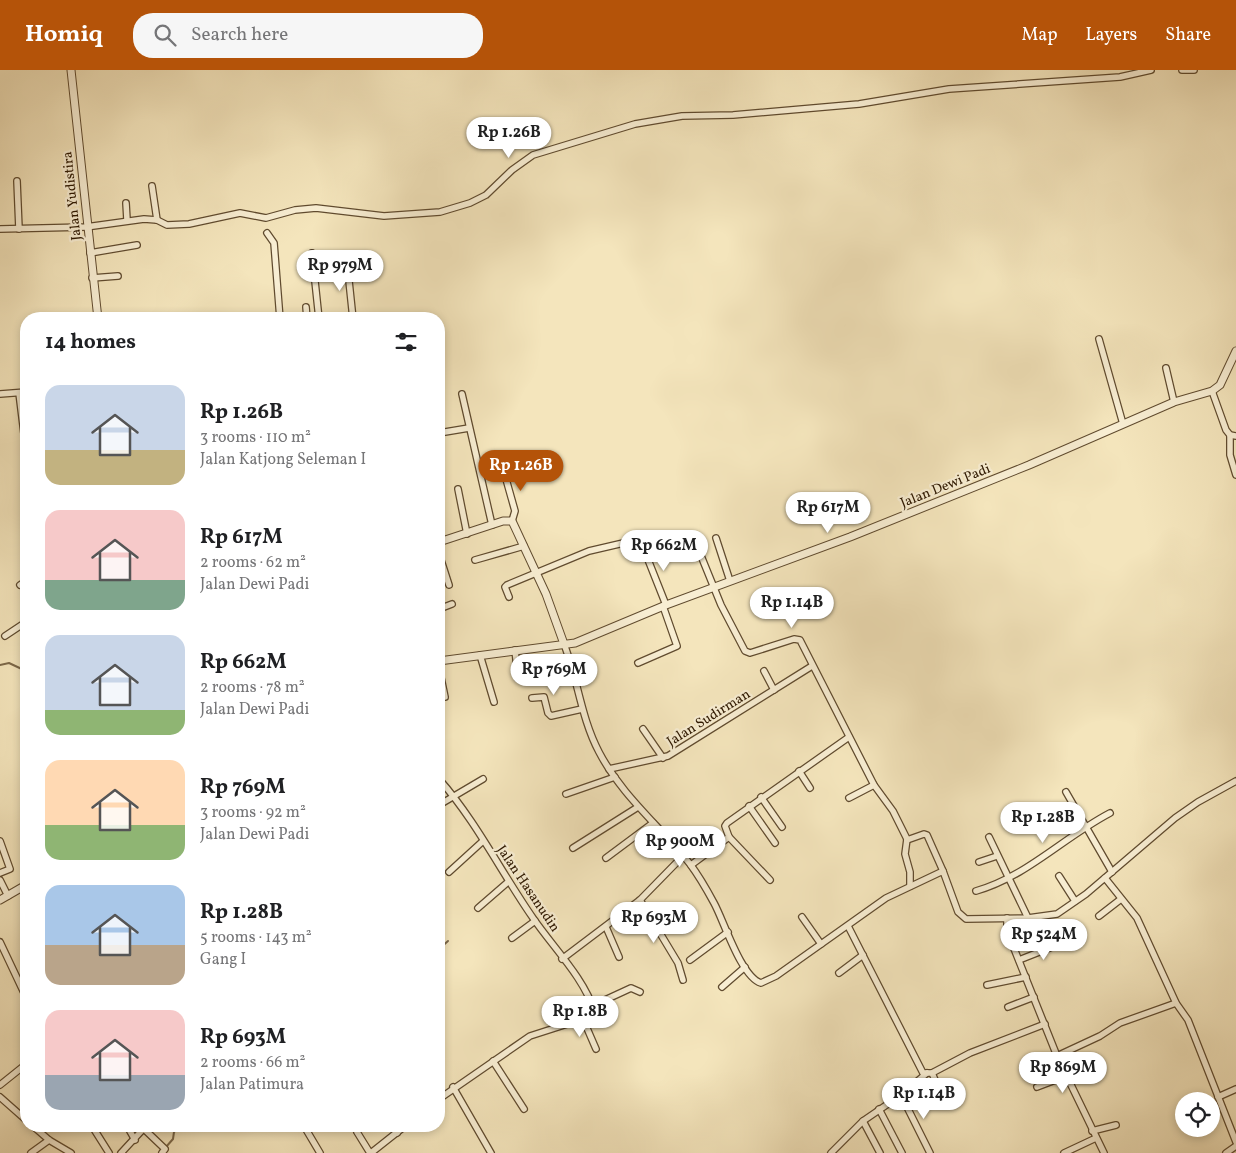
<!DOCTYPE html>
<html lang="en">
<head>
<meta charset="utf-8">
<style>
  body { margin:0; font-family:Vollkorn,serif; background:#f6f6f6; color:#202124; height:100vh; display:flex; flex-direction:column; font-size:19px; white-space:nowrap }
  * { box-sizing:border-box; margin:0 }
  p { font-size:16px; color:#757577 }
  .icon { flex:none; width:28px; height:28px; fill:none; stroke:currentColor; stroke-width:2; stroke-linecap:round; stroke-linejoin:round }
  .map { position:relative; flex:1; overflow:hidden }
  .side { position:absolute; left:20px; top:242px; width:425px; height:820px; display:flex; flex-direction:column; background:#fff; border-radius:20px; box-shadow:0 2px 8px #0003 }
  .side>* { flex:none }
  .controls { position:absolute; left:1175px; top:1022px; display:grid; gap:10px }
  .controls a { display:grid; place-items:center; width:45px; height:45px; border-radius:50%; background:#fff; box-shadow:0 2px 8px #0003; font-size:25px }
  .price { position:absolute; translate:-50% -42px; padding:0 11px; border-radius:18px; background:#fff; color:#222; font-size:16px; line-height:32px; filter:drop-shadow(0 1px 2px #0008) }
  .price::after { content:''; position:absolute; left:50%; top:30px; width:15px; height:11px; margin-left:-8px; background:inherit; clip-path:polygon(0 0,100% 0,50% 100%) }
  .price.active { background:#b45309; color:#fff }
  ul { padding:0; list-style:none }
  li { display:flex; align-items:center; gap:15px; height:125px; padding:0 25px }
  li span { display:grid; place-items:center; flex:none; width:140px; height:100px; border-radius:15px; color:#555 }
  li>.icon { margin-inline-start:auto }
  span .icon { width:60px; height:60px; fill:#fffc; stroke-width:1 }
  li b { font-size:21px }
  h2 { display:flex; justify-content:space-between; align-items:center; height:60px; padding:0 25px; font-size:21px }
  header { display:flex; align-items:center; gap:30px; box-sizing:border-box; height:70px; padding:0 25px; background:#b45309; color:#fff }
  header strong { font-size:24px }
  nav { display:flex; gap:28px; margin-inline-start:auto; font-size:18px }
  .search { width:350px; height:45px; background:#f6f6f6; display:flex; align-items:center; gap:12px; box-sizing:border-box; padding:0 18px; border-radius:20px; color:#757577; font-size:19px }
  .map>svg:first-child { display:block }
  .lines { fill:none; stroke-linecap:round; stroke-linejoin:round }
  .stream { stroke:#7d694a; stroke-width:2 }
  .minor-casing { stroke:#604b2f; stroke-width:8 }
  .tertiary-casing { stroke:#604b2f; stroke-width:9 }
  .minor { stroke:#f8eed3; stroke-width:5.5 }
  .tertiary { stroke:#f8eed3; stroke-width:7 }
  .labels { text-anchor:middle; stroke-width:4.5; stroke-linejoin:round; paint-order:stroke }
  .street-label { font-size:14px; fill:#2e1800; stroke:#f8eed3 }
</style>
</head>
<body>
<header>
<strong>Homiq</strong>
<div class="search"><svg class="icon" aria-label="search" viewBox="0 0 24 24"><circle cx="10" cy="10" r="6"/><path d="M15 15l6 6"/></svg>Search here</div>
<nav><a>Map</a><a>Layers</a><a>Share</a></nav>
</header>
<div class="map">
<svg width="1236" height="1083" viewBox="0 0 1236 1083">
  <rect width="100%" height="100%" fill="#f4e5bc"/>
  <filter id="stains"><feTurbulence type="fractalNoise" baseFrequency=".004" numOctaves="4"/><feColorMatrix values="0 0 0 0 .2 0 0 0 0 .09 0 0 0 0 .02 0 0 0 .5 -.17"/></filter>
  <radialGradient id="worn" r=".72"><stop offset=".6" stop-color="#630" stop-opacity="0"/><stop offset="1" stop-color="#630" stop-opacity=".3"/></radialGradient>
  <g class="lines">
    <g class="stream">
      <polyline points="0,595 9,593 26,601"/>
      <polyline points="439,879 448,871"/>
      <polyline points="166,1077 173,1069 174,1062 183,1056"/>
    </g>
    <g class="minor-casing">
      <g id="minor">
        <polyline points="1182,0 1194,0"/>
        <polyline points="17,111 19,159"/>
        <polyline points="152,116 157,150"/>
        <polyline points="126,133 127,150"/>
        <polyline points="0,159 86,157 144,149 157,150 167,155 189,154 240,143 266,148 295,140 316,138 384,146 440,142 470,133 486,125 512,100 533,85 635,54 682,46 733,45 859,34 949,19 1120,7 1151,0"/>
        <polyline points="267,163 274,173 280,249"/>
        <polyline points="90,183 137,175"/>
        <polyline points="312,183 319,249"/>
        <polyline points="347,192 353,249"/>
        <polyline points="92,208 118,206"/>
        <polyline points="306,237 307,249"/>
        <polyline points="1099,269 1123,354"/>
        <polyline points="1166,298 1174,332"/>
        <polyline points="1212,321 1226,360 1230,365 1236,366"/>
        <polyline points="19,323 26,380"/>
        <polyline points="0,324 26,322"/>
        <polyline points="462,324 492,455"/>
        <polyline points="439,363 469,358"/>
        <polyline points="1230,365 1230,385 1236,405"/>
        <polyline points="506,409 515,441 512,451"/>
        <polyline points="458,419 467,464"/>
        <polyline points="439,452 442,471"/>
        <polyline points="716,468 730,511"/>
        <polyline points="695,471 721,535 745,581 750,583 794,569 800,570 874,715 893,741 907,769 905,784 910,802 910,816"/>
        <polyline points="439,484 449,515"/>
        <polyline points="475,490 524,476"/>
        <polyline points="20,515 26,511"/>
        <polyline points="509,527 505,517 507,515 589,481 632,471 637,471 643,477 666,535"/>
        <polyline points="439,539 452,534"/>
        <polyline points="5,566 26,552"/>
        <path d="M564 574C578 610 581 648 599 682 622 726 660 756 690 794 699 806 707 820 714 833 724 851 741 907 761 913L776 906 886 828 943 801 958 842 966 849 1028 848 1057 844 1086 824 1175 748 1198 732 1236 711"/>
        <polyline points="515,580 518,608"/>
        <polyline points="480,585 494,632"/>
        <polyline points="638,593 677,576 663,536"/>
        <polyline points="439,598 445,627"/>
        <polyline points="764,601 774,620"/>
        <polyline points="532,628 544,627 548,643 551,646 582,639"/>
        <polyline points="643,659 663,688"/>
        <polyline points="609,699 668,686 812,596"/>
        <polyline points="799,701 810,718"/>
        <path d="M439 709C476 751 501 802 533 848 552 876 585 909 594 941L583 949 530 966 439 1029"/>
        <polyline points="1066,722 1112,802"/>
        <polyline points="566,724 615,707"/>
        <polyline points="761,727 782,757"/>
        <polyline points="849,728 874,715"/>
        <polyline points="439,735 483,709"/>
        <polyline points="749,736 775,773"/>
        <polyline points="729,767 770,810"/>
        <polyline points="989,767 1028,848"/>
        <polyline points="907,770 924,764 927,765 943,801"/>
        <polyline points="0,771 10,799 0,803"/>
        <polyline points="573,778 638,737"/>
        <polyline points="606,788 653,753"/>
        <polyline points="979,792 997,786"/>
        <polyline points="691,795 729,767 725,756 727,753 849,667"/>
        <polyline points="449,802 483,771"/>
        <polyline points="1059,806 1075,831"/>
        <polyline points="1105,808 1137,848 1176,933 1188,950 1236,1072"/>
        <polyline points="0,810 8,826"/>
        <path d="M976 821C1026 807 1064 767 1110 743"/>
        <polyline points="640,830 678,893 683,910"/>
        <polyline points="478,838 508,812"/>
        <polyline points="1099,846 1121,829"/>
        <polyline points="802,847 821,874"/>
        <polyline points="1007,848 1007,859 1013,876 1057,986 1104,1083"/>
        <polyline points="848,856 923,1003 932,1003 970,983 1045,954"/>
        <polyline points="606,857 619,887"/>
        <polyline points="512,868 535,851"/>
        <polyline points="0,872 26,927"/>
        <polyline points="562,889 640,830 683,786"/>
        <polyline points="690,890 728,862"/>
        <polyline points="1019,890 1062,873"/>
        <polyline points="839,903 863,885"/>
        <polyline points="987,915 1026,907"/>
        <polyline points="722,917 745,897"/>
        <polyline points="592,936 631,918 640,922"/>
        <polyline points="1008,937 1034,927"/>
        <polyline points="583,949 596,979"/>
        <polyline points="1057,986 1100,966 1120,953 1176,933"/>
        <polyline points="493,991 524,1039"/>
        <polyline points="932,1003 942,1026"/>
        <polyline points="0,1015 25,995"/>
        <polyline points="453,1017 491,1083"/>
        <polyline points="1037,1017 1066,1006"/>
        <polyline points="901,1025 930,1083"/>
        <polyline points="0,1027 26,1050"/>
        <polyline points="1218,1027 1236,1019"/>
        <polyline points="879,1039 902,1083"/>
        <polyline points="1183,1045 1184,1045"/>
        <polyline points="863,1051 880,1083"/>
        <polyline points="33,1056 49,1070 71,1083"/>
        <polyline points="92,1056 109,1083"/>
        <polyline points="127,1056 135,1070"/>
        <polyline points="304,1056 320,1083"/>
        <polyline points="393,1056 397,1063"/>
        <polyline points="144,1059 165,1079 162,1083"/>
        <polyline points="1092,1061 1116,1055"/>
        <polyline points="357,1062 370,1083"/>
        <polyline points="31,1083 49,1070"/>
        <polyline points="121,1083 146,1056"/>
        <polyline points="371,1083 405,1056"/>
        <polyline points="831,1083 863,1051 901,1025 927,1003"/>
        <polyline points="1064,1083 1096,1068"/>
        <polyline points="1226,1083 1236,1076"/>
      </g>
    </g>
    <g class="tertiary-casing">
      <g id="tertiary">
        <polyline points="71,0 98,249"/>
        <polyline points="439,472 503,451 512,451 546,524 564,574"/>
        <polyline points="439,591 575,573 666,535 850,467 1029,395 1174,332 1212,321 1220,315 1236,281"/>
        <polyline points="0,830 26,815"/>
      </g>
    </g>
    <use href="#minor" class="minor"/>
    <use href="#tertiary" class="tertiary"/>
  </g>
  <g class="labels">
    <g class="street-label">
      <text transform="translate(71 126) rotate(-96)" y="5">Jalan Yudistira</text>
      <text transform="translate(945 415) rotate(-22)" y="5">Jalan Dewi Padi</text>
      <text transform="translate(708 647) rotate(-32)" y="5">Jalan Sudirman</text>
      <text transform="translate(529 818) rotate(56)" y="5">Jalan Hasanudin</text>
    </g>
  </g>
  <rect width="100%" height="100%" filter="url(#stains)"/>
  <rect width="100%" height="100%" fill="url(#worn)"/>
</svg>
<div class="controls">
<a><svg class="icon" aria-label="locate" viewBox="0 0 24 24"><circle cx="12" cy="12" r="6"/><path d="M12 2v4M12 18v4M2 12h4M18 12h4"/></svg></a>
</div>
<b class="price" style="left:509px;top:89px">Rp 1.26B</b>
<b class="price" style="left:340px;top:222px">Rp 979M</b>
<b class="price active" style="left:521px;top:422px">Rp 1.26B</b>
<b class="price" style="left:828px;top:464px">Rp 617M</b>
<b class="price" style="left:664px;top:502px">Rp 662M</b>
<b class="price" style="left:792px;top:559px">Rp 1.14B</b>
<b class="price" style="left:554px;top:626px">Rp 769M</b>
<b class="price" style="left:1043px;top:774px">Rp 1.28B</b>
<b class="price" style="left:680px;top:798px">Rp 900M</b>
<b class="price" style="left:654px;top:874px">Rp 693M</b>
<b class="price" style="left:1044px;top:891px">Rp 524M</b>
<b class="price" style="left:580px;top:968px">Rp 1.8B</b>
<b class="price" style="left:1063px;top:1024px">Rp 869M</b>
<b class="price" style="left:924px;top:1050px">Rp 1.14B</b>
<section class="side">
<h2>14 homes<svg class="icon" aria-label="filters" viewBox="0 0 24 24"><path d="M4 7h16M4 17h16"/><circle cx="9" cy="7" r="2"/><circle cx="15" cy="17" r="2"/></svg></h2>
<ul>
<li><span style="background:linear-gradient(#c9d6e8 65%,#c2b280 0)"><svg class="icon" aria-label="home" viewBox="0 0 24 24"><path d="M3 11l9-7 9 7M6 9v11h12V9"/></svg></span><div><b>Rp 1.26B</b><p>3 rooms · 110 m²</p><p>Jalan Katjong Seleman I</p></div></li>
<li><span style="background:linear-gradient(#f6c9c9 70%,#7fa58c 0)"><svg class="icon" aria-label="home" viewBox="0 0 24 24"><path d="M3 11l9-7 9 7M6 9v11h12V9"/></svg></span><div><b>Rp 617M</b><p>2 rooms · 62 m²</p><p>Jalan Dewi Padi</p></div></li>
<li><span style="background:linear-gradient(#c9d6e8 75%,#8fb573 0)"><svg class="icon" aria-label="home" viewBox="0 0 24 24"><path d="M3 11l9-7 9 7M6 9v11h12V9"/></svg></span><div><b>Rp 662M</b><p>2 rooms · 78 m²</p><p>Jalan Dewi Padi</p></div></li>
<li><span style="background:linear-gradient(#ffd9b3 65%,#8fb573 0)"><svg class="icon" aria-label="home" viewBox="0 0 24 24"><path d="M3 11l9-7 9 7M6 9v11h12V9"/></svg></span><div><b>Rp 769M</b><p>3 rooms · 92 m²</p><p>Jalan Dewi Padi</p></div></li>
<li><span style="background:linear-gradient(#a9c7e8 60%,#b9a48a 0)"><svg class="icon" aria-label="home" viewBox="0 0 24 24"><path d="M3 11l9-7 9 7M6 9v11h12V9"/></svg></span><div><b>Rp 1.28B</b><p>5 rooms · 143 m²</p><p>Gang I</p></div></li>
<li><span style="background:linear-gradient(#f6c9c9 65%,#9aa5b1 0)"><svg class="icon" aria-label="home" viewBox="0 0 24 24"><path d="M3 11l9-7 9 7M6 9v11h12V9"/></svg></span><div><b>Rp 693M</b><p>2 rooms · 66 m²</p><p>Jalan Patimura</p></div></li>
</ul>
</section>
</div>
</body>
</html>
